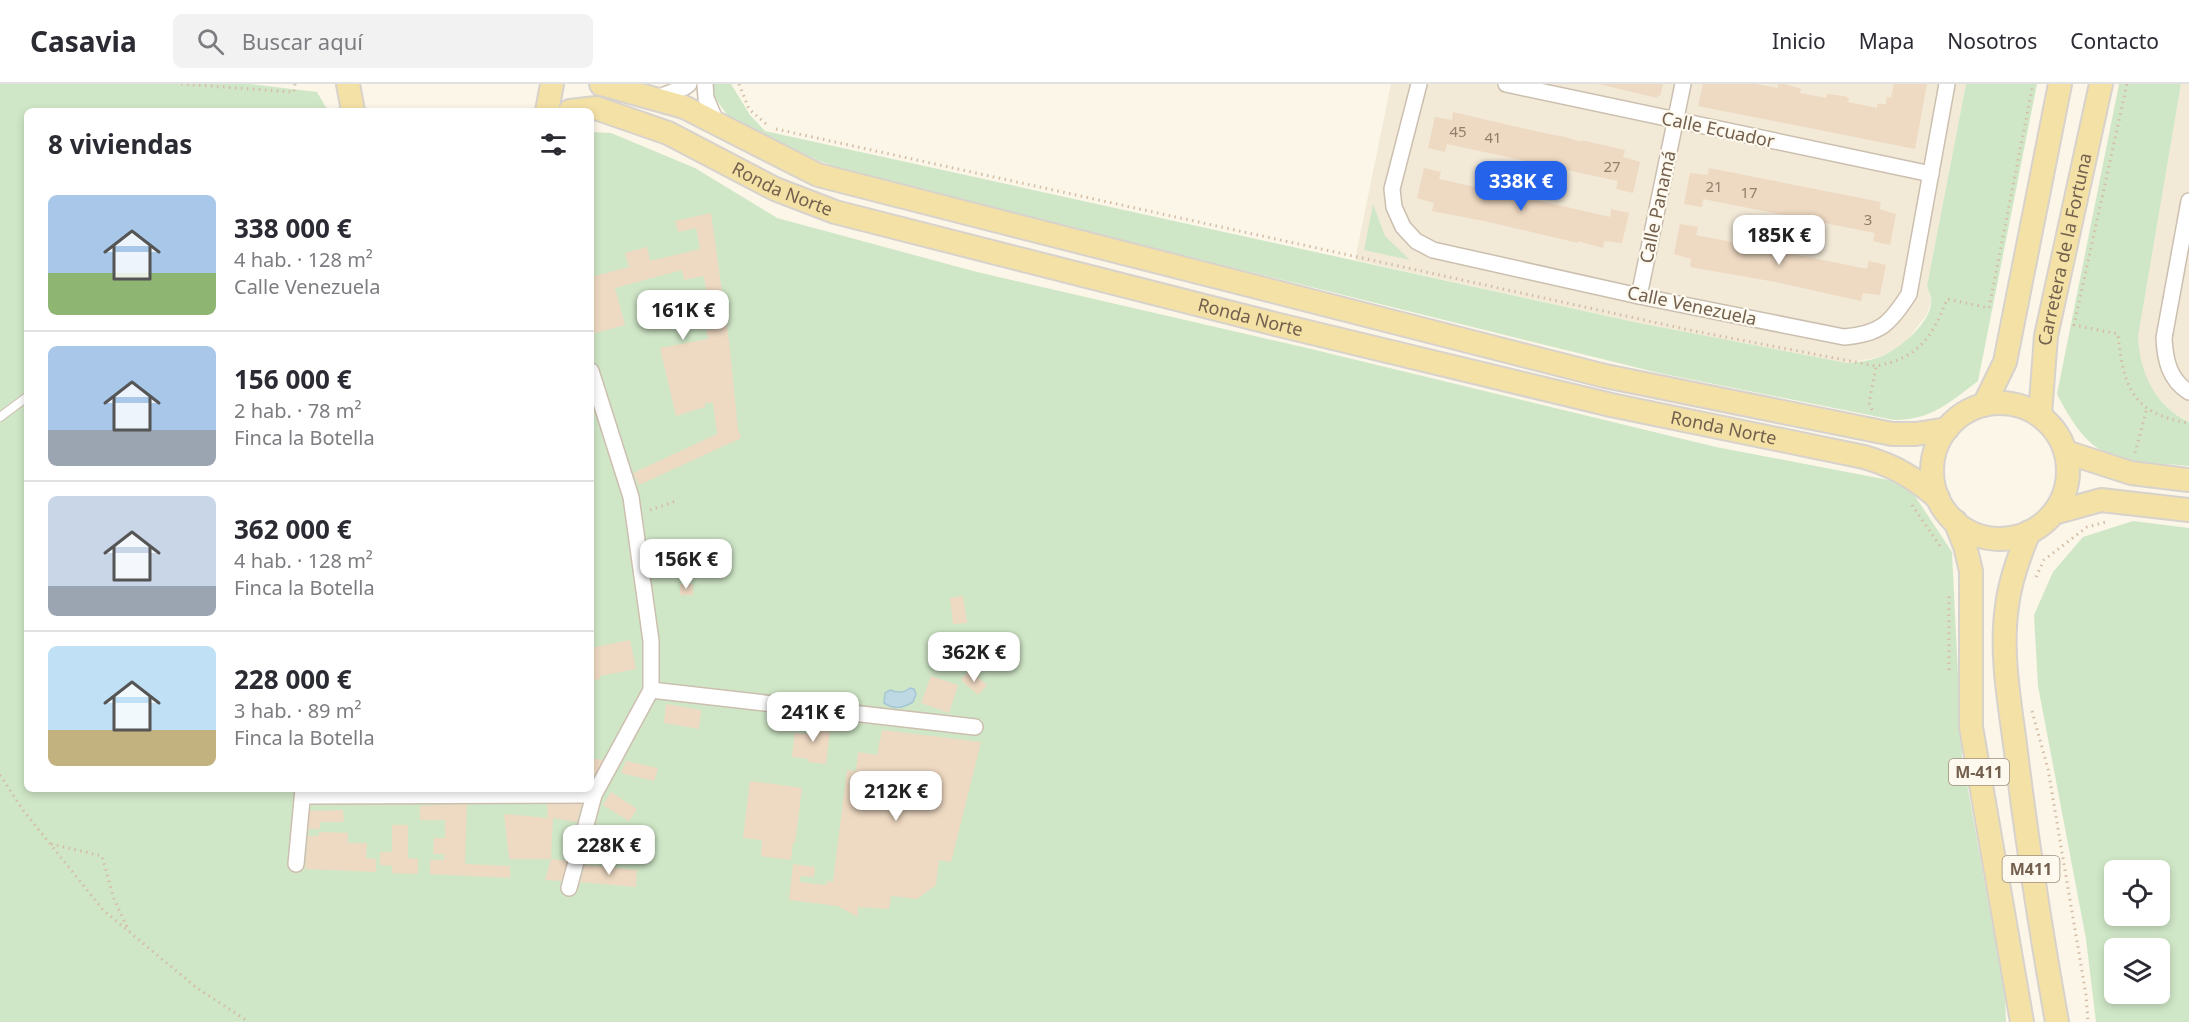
<!DOCTYPE html>
<html lang="es">
<head>
<meta charset="utf-8">
<style>
  body { margin:0; font-family:"Noto Sans",sans-serif; background:#f2f2f3; color:#2b2b33; height:100vh; display:flex; flex-direction:column; font-size:22px; white-space:nowrap }
  * { box-sizing:border-box; margin:0 }
  p { font-size:20px; color:#7c7c81 }
  .icon { flex:none; width:33px; height:33px; fill:none; stroke:currentColor; stroke-width:2; stroke-linecap:round; stroke-linejoin:round }
  .map { position:relative; flex:1; overflow:hidden }
  .sheet { position:absolute; left:24px; top:24px; width:570px; height:684px; display:flex; flex-direction:column; background:#fff; border-radius:9px; box-shadow:0 3px 9px #0003 }
  .sheet>* { flex:none }
  .controls { position:absolute; left:2104px; top:776px; display:grid; gap:12px }
  .controls a { display:grid; place-items:center; width:66px; height:66px; border-radius:9px; background:#fff; box-shadow:0 3px 9px #0003; font-size:30px }
  .price { position:absolute; translate:-50% -51px; padding:0 14px; border-radius:12px; background:#fff; color:#222; font-size:20px; line-height:39px; filter:drop-shadow(0 2px 3px #0008) }
  .price::after { content:''; position:absolute; left:50%; top:36px; width:18px; height:14px; margin-left:-9px; background:inherit; clip-path:polygon(0 0,100% 0,50% 100%) }
  .price.current { background:#2563eb; color:#fff }
  ul { padding:0; list-style:none }
  li { display:flex; align-items:center; gap:18px; height:150px; padding:0 24px }
  li+li { border-top:2px solid #e1e1e2 }
  li span { display:grid; place-items:center; flex:none; width:168px; height:120px; border-radius:9px; color:#555 }
  li>.icon { margin-inline-start:auto }
  span .icon { width:72px; height:72px; fill:#fffc; stroke-width:1 }
  li b { font-size:26px }
  h2 { display:flex; justify-content:space-between; align-items:center; height:72px; padding:0 24px; font-size:26px }
  header { display:flex; align-items:center; gap:36px; box-sizing:border-box; height:84px; padding:0 30px; background:#fff; border-bottom:2px solid #e1e1e2 }
  header strong { font-size:28px }
  nav { display:flex; gap:33px; margin-inline-start:auto; font-size:21px }
  .search { width:420px; height:54px; background:#f2f2f3; display:flex; align-items:center; gap:15px; box-sizing:border-box; padding:0 21px; border-radius:9px; color:#7c7c81; font-size:22px }
  .map>svg:first-child { display:block }
  .residential { fill:#f2e9d7 }
  .green { fill:#d0e7c7; fill-rule:evenodd }
  .water { fill:#bed9e3; stroke:#a5c7d4; stroke-width:1.5 }
  .building { fill:#eed9c2 }
  .lines { fill:none; stroke-linecap:round; stroke-linejoin:round }
  .service-casing { stroke:#ccbfaf; stroke-width:10 }
  .minor-casing { stroke:#ccbfaf; stroke-width:18 }
  .primary-casing { stroke:#d8d2cd; stroke-width:26 }
  .path { stroke:#d3bda5; stroke-width:3; stroke-dasharray:1.5 4.5; stroke-linecap:butt }
  .service { stroke:#fff; stroke-width:8 }
  .minor { stroke:#fff; stroke-width:15 }
  .primary { stroke:#f4e1a6; stroke-width:22 }
  .labels { text-anchor:middle; stroke-width:4.5; stroke-linejoin:round; paint-order:stroke }
  .number-label { font-size:15px; fill:#927e6b }
  .shield { fill:#fef9ee; stroke:#9d8e7e; stroke-width:1.5 }
  .shield-label { font-size:16px; font-weight:bold; fill:#73604e }
  .street-label { font-size:18px; fill:#73604e; stroke:#fef9ee }
</style>
</head>
<body>
<header>
<strong>Casavia</strong>
<div class="search"><svg class="icon" aria-label="search" viewBox="0 0 24 24"><circle cx="10" cy="10" r="6"/><path d="M15 15l6 6"/></svg>Buscar aquí</div>
<nav><a>Inicio</a><a>Mapa</a><a>Nosotros</a><a>Contacto</a></nav>
</header>
<div class="map">
<svg width="2189" height="938" viewBox="0 0 2189 938">
  <rect width="100%" height="100%" fill="#fbf6e8"/>
  <g class="residential">
    <polygon points="1391,0 1966,0 1927,202 1931,217 1927,230 1908,255 1895,265 1880,273 1847,279 1634,238 1355,176"/>
    <polygon points="2181,0 2189,0 2189,338 2174,329 2160,316 2147,298 2139,274 2138,253"/>
  </g>
  <g class="green">
    <polygon points="0,0 250,0 317,8 328,27 27,27 27,705 591,705 591,48 611,49 695,84 777,134 977,188 1307,264 1716,363 1899,398 1915,412 1952,468 1962,672 2005,911 2006,938 0,938"/>
    <path d="M713 0H731L750 31 765 47 1634 238 1847 279C1858 278 1869 277 1880 273 1898 266 1933 238 1931 216 1931 212 1928 206 1927 202L1966 0H2037L1978 297C1949 319 1931 336 1894 336L1659 289 866 93 822 78 759 49 728 32 715 14Z"/>
    <path d="M2119 0H2181L2138 253C2140 289 2155 322 2189 338V382C2161 379 2128 380 2103 367 2082 357 2067 329 2057 310Z"/>
    <polygon points="1373,120 1385,152 1410,176 1364,166"/>
    <path d="M2133 437 2189 444V938H2096L2086 855 2038 602 2034 531 2053 488 2083 453ZM2115 786H2160V831H2115ZM2115 864H2160V909H2115Z"/>
  </g>
  <path class="water" d="M910 604 914 605 916 610 913 618C903 624 895 626 884 619L885 609 890 606C897 609 904 609 910 604Z"/>
  <g class="building">
    <polygon points="1599,0 1663,0 1660,12 1658,11 1657,14"/>
    <polygon points="1703,0 1756,0 1778,4 1778,0 1785,0 1801,5 1800,9 1826,14 1827,10 1844,12 1849,14 1848,18 1877,24 1877,20 1886,20 1887,13 1891,14 1894,0 1927,0 1915,65 1698,22"/>
    <polygon points="1453,28 1539,48 1565,53 1581,58 1581,56 1625,66 1623,73 1640,78 1633,109 1616,105 1618,97 1447,60 1445,68 1428,64 1435,33 1452,36"/>
    <polygon points="1424,84 1441,88 1439,95 1593,129 1610,133 1611,125 1629,129 1622,159 1604,157 1603,164 1578,157 1578,159 1484,137 1432,127 1434,119 1417,114"/>
    <polygon points="1709,84 1881,118 1879,125 1896,130 1890,161 1873,157 1875,149 1703,115 1702,123 1684,120 1690,89 1708,91"/>
    <polygon points="711,129 729,257 738,345 741,354 639,401 633,389 717,350 713,319 705,319 705,323 676,332 660,264 708,255 702,220 708,219 704,192 684,196 682,186 615,204 625,241 592,250 591,193 629,183 625,169 647,163 650,177 700,165 696,144 678,148 675,137"/>
    <polygon points="1680,140 1698,143 1696,151 1833,178 1867,185 1869,177 1886,181 1880,211 1863,209 1861,217 1776,198 1690,183 1691,175 1674,170"/>
    <rect x="680" y="500" width="13" height="11"/>
    <polygon points="963,512 967,539 953,540 950,514"/>
    <polygon points="630,556 636,585 600,592 600,595 591,597 591,564"/>
    <polygon points="969,586 987,601 978,611 961,596"/>
    <polygon points="931,592 958,601 949,629 921,619"/>
    <polygon points="666,620 701,626 699,645 664,639"/>
    <polygon points="813,635 831,637 826,680 808,678 809,675 792,673 795,649 811,650"/>
    <polygon points="882,646 981,658 951,778 939,776 936,801 917,815 891,812 889,825 858,823 858,833 838,822 789,816 793,780 815,783 814,793 800,792 800,798 826,801 827,797 833,798 847,686 856,687 858,668 877,671"/>
    <polygon points="591,674 603,676 591,698"/>
    <polygon points="626,677 658,684 654,697 621,689"/>
    <polygon points="750,697 802,704 795,759 793,759 791,776 761,772 762,756 743,754"/>
    <polygon points="611,708 637,725 629,737 603,721"/>
    <polygon points="582,718 577,738 553,734 551,775 567,777 562,797 545,796 551,775 509,775 504,730 548,734 547,719"/>
    <polygon points="467,720 465,780 510,782 510,794 430,790 430,776 444,776 444,770 433,770 434,754 445,754 445,736 420,736 420,722"/>
    <polygon points="343,726 344,738 320,738 320,745 308,745 308,727"/>
    <polygon points="392,741 408,741 408,774 418,775 418,790 392,789 392,782 380,781 380,768 392,768"/>
    <polygon points="319,748 348,749 348,759 367,759 366,774 376,775 376,788 305,785 308,752 319,752"/>
    <polygon points="585,781 637,786 636,803 580,798"/>
  </g>
  <g class="lines">
    <g class="service-casing">
      <polyline id="service" points="0,333 27,313"/>
    </g>
    <g class="minor-casing">
      <g id="minor">
        <polyline points="705,0 706,14 717,40"/>
        <path d="M1419 0 1392 105 1394 123 1403 143 1416 157 1433 166 1639 212 1844 253C1880 250 1890 240 1909 210L1947 0"/>
        <polyline points="1506,0 1931,90"/>
        <polyline points="654,15 685,3 689,0"/>
        <path d="M2189 117 2164 254C2165 275 2169 296 2189 308"/>
        <polyline points="1639,212 1683,0"/>
        <polyline points="651,606 975,643"/>
        <polyline points="303,712 594,711"/>
        <polyline points="296,780 303,705"/>
        <polyline points="569,804 594,711 651,606 651,557 631,413 591,287"/>
      </g>
    </g>
    <g class="primary-casing">
      <g id="primary">
        <polyline points="348,0 353,27"/>
        <polyline points="601,0 684,23 818,91 1605,292 1892,350 1916,350 1947,345"/>
        <polyline points="547,27 552,0"/>
        <path id="s1" d="M570 27 596 24 668 49 775 105 835 128 1275 240 1611 321 1864 373C1895 382 1913 393 1938 414"/>
        <circle cx="2000" cy="387" r="68"/>
        <polyline points="1984,321 2005,278 2060,0"/>
        <path id="s2" d="M2040 331 2046 252 2101 0"/>
        <polyline points="2066,368 2131,389 2189,396"/>
        <polyline points="2054,429 2101,416 2189,426"/>
        <polyline points="1955,437 1965,462 1971,487 1971,643 2022,938"/>
        <path d="M2029 448C2019 472 2010 496 2007 522 2000 570 2010 620 2016 668 2027 758 2041 848 2057 938"/>
      </g>
    </g>
    <g class="path">
      <polyline points="181,0 294,8 295,0"/>
      <polyline points="739,0 749,25 766,40"/>
      <path d="M2127 0 2074 241 2118 250C2123 302 2132 330 2189 339"/>
      <path d="M776 45 1694 247 1876 282C1917 275 1933 253 1947 215L1989 224 2033 0"/>
      <polyline points="1872,326 1869,319 1876,283"/>
      <polyline points="2135,369 2147,324"/>
      <polyline points="1912,421 1942,465"/>
      <polyline points="650,426 676,417"/>
      <polyline points="2036,493 2044,476 2057,466 2087,443 2106,438"/>
      <polyline points="1949,586 1949,509"/>
      <polyline points="2032,627 2048,685 2086,911 2088,938"/>
      <polyline points="0,691 23,726 103,826 197,904 249,938"/>
      <polyline points="51,760 102,772 114,815 129,847"/>
    </g>
    <use href="#service" class="service"/>
    <use href="#minor" class="minor"/>
    <use href="#primary" class="primary"/>
  </g>
  <g class="labels">
    <g class="number-label">
      <text x="1458" y="53">45</text>
      <text x="1493" y="59">41</text>
      <text x="1612" y="88">27</text>
      <text x="1714" y="108">21</text>
      <text x="1749" y="114">17</text>
      <text x="1868" y="141">3</text>
    </g>
    <g class="shield">
      <rect x="1949" y="675" width="60" height="26" rx="4.5"/>
      <rect x="2002.5" y="772" width="57" height="26" rx="4.5"/>
    </g>
    <g class="shield-label">
      <text x="1979" y="694">M-411</text>
      <text x="2031" y="791">M411</text>
    </g>
    <g class="street-label">
      <text transform="translate(1718 46) rotate(12)" y="6">Calle Ecuador</text>
      <text dy="6" stroke="none"><textPath href="#s1" startOffset="230">Ronda Norte</textPath></text>
      <text transform="translate(1658 123) rotate(-78)" y="6">Calle Panamá</text>
      <text dy="6" stroke="none"><textPath href="#s2" startOffset="168">Carretera de la Fortuna</textPath></text>
      <text transform="translate(1692 222) rotate(12)" y="6">Calle Venezuela</text>
      <text dy="6" stroke="none"><textPath href="#s1" startOffset="716">Ronda Norte</textPath></text>
      <text dy="6" stroke="none"><textPath href="#s1" startOffset="1202">Ronda Norte</textPath></text>
    </g>
  </g>
</svg>
<div class="controls">
<a><svg class="icon" aria-label="locate" viewBox="0 0 24 24"><circle cx="12" cy="12" r="6"/><path d="M12 2v4M12 18v4M2 12h4M18 12h4"/></svg></a>
<a><svg class="icon" aria-label="layers" viewBox="0 0 24 24"><path d="M12 4l9 5-9 5-9-5zM3 14l9 5 9-5"/></svg></a>
</div>
<b class="price current" style="left:1521px;top:128px">338K €</b>
<b class="price" style="left:1779px;top:182px">185K €</b>
<b class="price" style="left:683px;top:257px">161K €</b>
<b class="price" style="left:686px;top:506px">156K €</b>
<b class="price" style="left:974px;top:599px">362K €</b>
<b class="price" style="left:813px;top:659px">241K €</b>
<b class="price" style="left:896px;top:738px">212K €</b>
<b class="price" style="left:609px;top:792px">228K €</b>
<section class="sheet">
<h2>8 viviendas<svg class="icon" aria-label="filters" viewBox="0 0 24 24"><path d="M4 7h16M4 17h16"/><circle cx="9" cy="7" r="2"/><circle cx="15" cy="17" r="2"/></svg></h2>
<ul>
<li><span style="background:linear-gradient(#a9c7e8 65%,#8fb573 0)"><svg class="icon" aria-label="home" viewBox="0 0 24 24"><path d="M3 11l9-7 9 7M6 9v11h12V9"/></svg></span><div><b>338 000 €</b><p>4 hab. · 128 m²</p><p>Calle Venezuela</p></div></li>
<li><span style="background:linear-gradient(#a9c7e8 70%,#9aa5b1 0)"><svg class="icon" aria-label="home" viewBox="0 0 24 24"><path d="M3 11l9-7 9 7M6 9v11h12V9"/></svg></span><div><b>156 000 €</b><p>2 hab. · 78 m²</p><p>Finca la Botella</p></div></li>
<li><span style="background:linear-gradient(#c9d6e8 75%,#9aa5b1 0)"><svg class="icon" aria-label="home" viewBox="0 0 24 24"><path d="M3 11l9-7 9 7M6 9v11h12V9"/></svg></span><div><b>362 000 €</b><p>4 hab. · 128 m²</p><p>Finca la Botella</p></div></li>
<li><span style="background:linear-gradient(#bfe0f5 70%,#c2b280 0)"><svg class="icon" aria-label="home" viewBox="0 0 24 24"><path d="M3 11l9-7 9 7M6 9v11h12V9"/></svg></span><div><b>228 000 €</b><p>3 hab. · 89 m²</p><p>Finca la Botella</p></div></li>
</ul>
</section>
</div>
</body>
</html>
